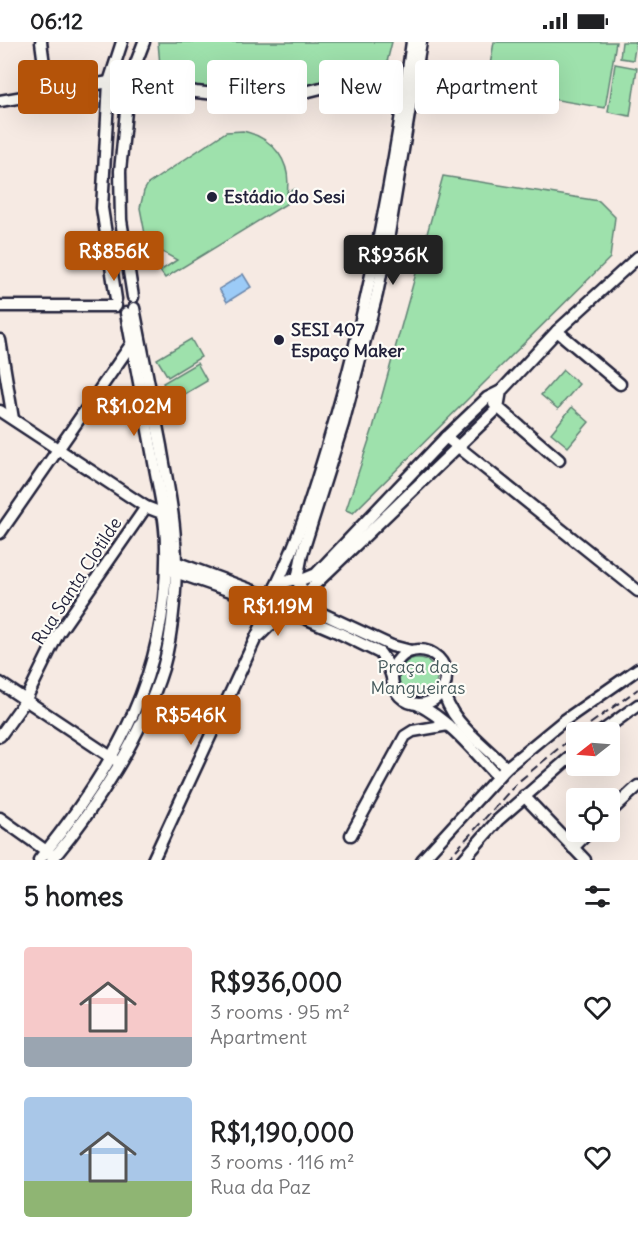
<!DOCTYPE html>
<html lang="en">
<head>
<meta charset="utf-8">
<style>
  body { margin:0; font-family:Delius,sans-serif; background:#f2f2f2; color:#202124; height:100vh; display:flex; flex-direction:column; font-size:22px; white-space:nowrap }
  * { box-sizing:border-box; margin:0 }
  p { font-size:20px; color:#757577 }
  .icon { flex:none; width:33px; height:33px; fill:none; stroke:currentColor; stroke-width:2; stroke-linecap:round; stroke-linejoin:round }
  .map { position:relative; height:818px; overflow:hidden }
  .details { display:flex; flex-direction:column; background:#fff; flex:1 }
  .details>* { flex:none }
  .guide { position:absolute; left:18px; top:18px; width:603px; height:54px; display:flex; gap:12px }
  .needle { width:39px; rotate:253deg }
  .fabs { position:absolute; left:566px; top:680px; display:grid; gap:12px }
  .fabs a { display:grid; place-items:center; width:54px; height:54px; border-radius:6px; background:#fff; box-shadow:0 6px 24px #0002; font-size:30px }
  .price { position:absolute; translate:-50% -51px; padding:0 14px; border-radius:6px; background:#b45309; color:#fff; font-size:20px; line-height:39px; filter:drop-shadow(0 2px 3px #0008) }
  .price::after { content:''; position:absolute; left:50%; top:36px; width:18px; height:14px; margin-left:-9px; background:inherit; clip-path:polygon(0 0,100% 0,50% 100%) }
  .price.active { background:#222; color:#fff }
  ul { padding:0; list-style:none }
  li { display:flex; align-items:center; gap:18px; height:150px; padding:0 24px }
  li span { display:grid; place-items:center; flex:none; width:168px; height:120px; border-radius:6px; color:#555 }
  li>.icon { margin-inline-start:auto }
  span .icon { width:72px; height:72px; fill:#fffc; stroke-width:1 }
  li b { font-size:26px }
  h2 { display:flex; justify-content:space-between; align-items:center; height:72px; padding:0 24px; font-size:26px }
  .tag { padding:0 21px; border-radius:6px; background:#fff; box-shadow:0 6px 24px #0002; font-size:21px; line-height:54px }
  .tag.active { background:#b45309; color:#fff }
  .status { display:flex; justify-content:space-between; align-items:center; height:42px; padding:0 30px; background:#fff; direction:ltr }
  .status svg { height:16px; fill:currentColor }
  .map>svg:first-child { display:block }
  .green { fill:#9ee1ac; stroke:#608274; stroke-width:1.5 }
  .water { fill:#9ccbf7; stroke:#6b87ac; stroke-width:1.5 }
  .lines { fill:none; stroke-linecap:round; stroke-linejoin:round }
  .minor-casing { stroke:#22223b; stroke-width:15 }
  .minor { stroke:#fdfcf7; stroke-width:10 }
  .rail { stroke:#22223b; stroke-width:2; stroke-dasharray:9 4.5; stroke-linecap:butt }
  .poi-dot { fill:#22223b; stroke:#fdfcf7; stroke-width:2 }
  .labels { text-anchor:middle; stroke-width:4.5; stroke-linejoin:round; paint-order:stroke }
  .poi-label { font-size:18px; font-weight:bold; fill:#22223b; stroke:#fdfcf7; text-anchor:start }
  .street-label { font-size:18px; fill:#22223b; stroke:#fdfcf7 }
  .park-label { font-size:18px; fill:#475b5d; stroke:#fdfcf7 }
</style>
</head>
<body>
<div class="status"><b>06:12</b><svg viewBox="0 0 49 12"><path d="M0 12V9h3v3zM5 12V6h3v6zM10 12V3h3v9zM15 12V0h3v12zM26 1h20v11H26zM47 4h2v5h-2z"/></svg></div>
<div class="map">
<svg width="638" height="818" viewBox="0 0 638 818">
  <rect width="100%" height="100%" fill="#f6eae3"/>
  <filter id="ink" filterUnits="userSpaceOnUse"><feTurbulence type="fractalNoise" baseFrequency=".0167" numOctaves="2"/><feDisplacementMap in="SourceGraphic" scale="12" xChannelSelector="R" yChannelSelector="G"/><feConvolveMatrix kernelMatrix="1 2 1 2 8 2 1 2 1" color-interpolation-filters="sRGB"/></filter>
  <g filter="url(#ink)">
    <g class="green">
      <polygon points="158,0 392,0 380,48 350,41 302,54 288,68 161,35"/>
      <polygon points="494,0 616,0 605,66 486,46"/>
      <polygon points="622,0 636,0 633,18 620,16"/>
      <polygon points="615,22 637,26 630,74 608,70"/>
      <path d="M243 89C274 96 292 120 287 151L295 147 299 154 165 236 160 229 177 218 155 206 145 192 140 166 144 149 148 142 226 90Z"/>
      <polygon points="443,134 599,159 615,175 610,216 353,471 346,468 373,386"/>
      <polygon points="191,297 201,315 168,335 157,317"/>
      <polygon points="197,321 207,339 173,359 163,341"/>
      <polygon points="563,328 579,342 558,367 541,353"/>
      <polygon points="572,365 589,380 568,405 551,391"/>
      <circle cx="288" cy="555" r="12"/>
      <circle cx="418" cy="635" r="19"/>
    </g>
    <polygon class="water" points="243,232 251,245 227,260 219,247"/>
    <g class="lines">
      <g class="minor-casing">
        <g id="minor">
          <polyline points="41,0 48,52"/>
          <polyline points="0,59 109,40 129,39 196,50 273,58 349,39 405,49"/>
          <polyline points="133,255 121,178 120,129 129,39 144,0"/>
          <polyline points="116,257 102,166 109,40 122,0"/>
          <polyline points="0,264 116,264"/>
          <polyline points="557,289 620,342"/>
          <polyline points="0,298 13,377"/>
          <polyline points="494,362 559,418"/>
          <polyline points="0,369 146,465 167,473"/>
          <polyline points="446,395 638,549"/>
          <polyline points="0,491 132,301"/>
          <polyline points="170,518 259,551 271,554"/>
          <polyline points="169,528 251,556"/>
          <path d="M291 538H297L303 549 304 560C298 573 285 575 275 566L271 554 276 544Z"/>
          <polyline points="297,538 302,512 343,382 377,252 388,198 421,0"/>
          <polyline points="299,539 316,532 446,395 487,356 501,349 557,289 638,215"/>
          <path d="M276 544C299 497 314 448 329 398 368 268 393 134 412 0"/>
          <polyline points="304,553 498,366 501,349"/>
          <polyline points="304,554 309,562 319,570 392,604 411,609"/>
          <polyline points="293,571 335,589 380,611 387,621 392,635"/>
          <polyline points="259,594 269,584 288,572"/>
          <circle cx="419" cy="635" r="27"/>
          <polyline points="0,641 117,719"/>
          <path d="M443 647C450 682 484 701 506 726"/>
          <path d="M417 662C449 678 473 708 497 734"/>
          <polyline points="601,690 638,663"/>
          <polyline points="0,694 25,659 58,592 146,465"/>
          <polyline points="524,754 585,818"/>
          <polyline points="609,771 638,744"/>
          <polyline points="0,776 52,813"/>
          <polyline points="351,793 405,694 413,689 448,683"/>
          <polyline points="573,806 590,789"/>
          <path d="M39 818C116 723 169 631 166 505 166 475 158 444 153 415 144 367 135 319 126 271"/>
          <path d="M52 818C97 764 142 694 163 626 173 591 178 535 175 499 174 467 166 436 161 404 152 358 143 312 134 266"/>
          <polyline points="153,818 272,561"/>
          <polyline points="422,818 506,726 562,680 638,627"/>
          <polyline points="463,818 498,778 576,710"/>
        </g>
      </g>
      <use href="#minor" class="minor"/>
      <g class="rail">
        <polyline points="579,690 638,647"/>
        <polyline points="447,818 518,740 576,692"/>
      </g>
    </g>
  </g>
  <g class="poi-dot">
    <circle cx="212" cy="155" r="6"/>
    <circle cx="279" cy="298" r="6"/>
  </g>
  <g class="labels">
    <g class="poi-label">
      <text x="224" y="161">Estádio do Sesi</text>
      <text x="291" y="294">SESI 407<tspan x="291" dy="21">Espaço Maker</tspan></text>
    </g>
    <g class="street-label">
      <text transform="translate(77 539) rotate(-57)" y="6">Rua Santa Clotilde</text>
    </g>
    <g class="park-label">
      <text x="418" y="631">Praça das<tspan x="418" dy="21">Mangueiras</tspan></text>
    </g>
  </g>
</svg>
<div class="fabs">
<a><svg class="needle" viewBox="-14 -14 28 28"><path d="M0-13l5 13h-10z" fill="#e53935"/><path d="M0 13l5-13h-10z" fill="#757577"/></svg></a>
<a><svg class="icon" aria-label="locate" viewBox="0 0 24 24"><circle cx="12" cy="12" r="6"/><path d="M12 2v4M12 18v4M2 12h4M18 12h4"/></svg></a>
</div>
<b class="price" style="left:114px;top:240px">R$856K</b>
<b class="price active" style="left:393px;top:244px">R$936K</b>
<b class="price" style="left:134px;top:395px">R$1.02M</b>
<b class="price" style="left:278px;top:595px">R$1.19M</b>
<b class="price" style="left:191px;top:704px">R$546K</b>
<div class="guide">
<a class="tag active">Buy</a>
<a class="tag">Rent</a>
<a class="tag">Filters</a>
<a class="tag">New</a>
<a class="tag">Apartment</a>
</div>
</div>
<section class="details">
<h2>5 homes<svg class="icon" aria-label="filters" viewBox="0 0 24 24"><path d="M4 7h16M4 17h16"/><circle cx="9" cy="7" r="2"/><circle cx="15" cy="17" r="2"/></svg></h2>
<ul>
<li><span style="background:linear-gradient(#f6c9c9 75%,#9aa5b1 0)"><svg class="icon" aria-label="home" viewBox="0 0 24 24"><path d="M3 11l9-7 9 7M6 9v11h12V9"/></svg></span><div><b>R$936,000</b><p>3 rooms · 95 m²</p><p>Apartment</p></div><svg class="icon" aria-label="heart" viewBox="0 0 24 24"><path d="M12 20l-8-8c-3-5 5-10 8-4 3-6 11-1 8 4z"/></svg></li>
<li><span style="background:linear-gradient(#a9c7e8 70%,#8fb573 0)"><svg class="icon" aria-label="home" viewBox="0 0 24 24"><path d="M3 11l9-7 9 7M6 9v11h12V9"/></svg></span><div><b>R$1,190,000</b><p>3 rooms · 116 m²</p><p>Rua da Paz</p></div><svg class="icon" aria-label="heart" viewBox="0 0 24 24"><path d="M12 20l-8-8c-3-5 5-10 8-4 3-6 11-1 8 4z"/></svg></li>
</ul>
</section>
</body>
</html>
